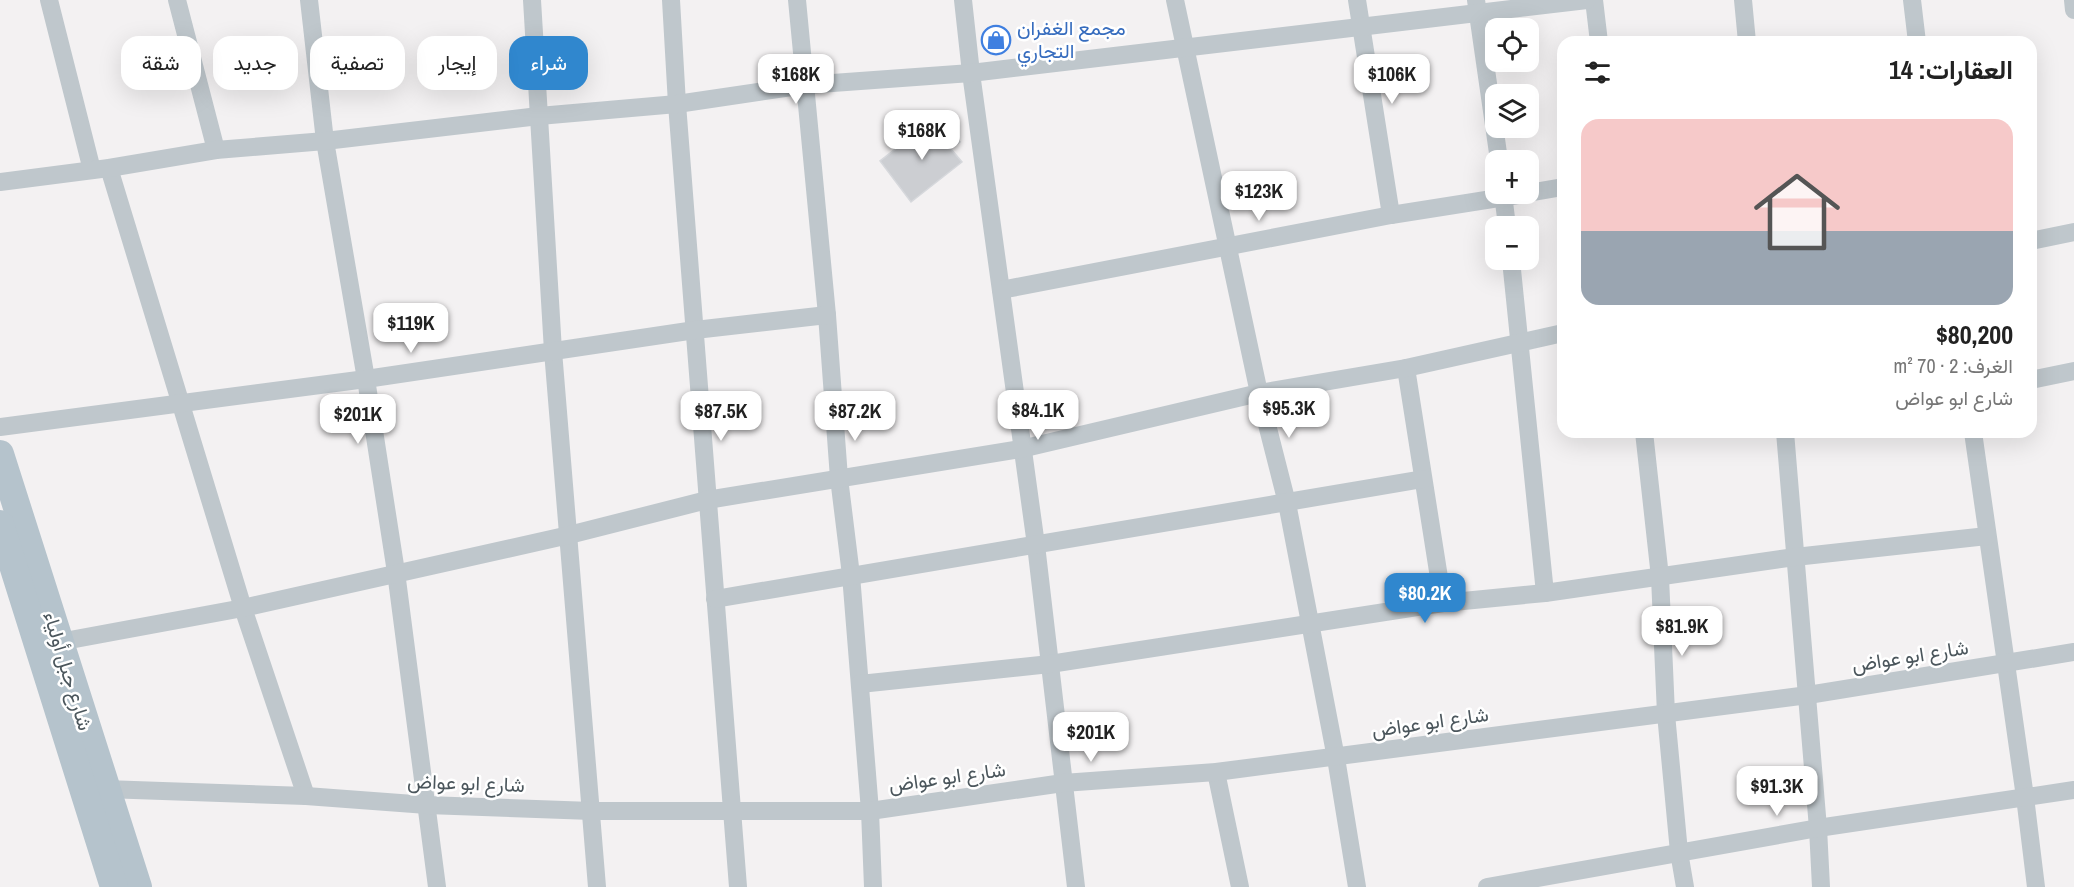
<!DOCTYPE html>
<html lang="ar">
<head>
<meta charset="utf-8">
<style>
  body { margin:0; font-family:"Archivo Narrow",Vazirmatn,sans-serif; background:#f6f6f6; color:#222; direction:rtl; height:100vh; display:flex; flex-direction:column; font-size:22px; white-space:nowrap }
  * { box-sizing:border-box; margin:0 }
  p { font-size:20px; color:#767676 }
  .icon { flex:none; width:33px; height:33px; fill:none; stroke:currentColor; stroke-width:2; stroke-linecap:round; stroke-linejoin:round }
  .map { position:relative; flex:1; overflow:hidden; direction:ltr }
  .panel { position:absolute; left:1557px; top:36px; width:480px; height:402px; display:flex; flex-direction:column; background:#fff; border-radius:18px; box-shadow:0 6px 24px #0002; direction:rtl }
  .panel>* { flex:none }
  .banner { position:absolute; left:18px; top:36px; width:570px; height:54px; direction:rtl; display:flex; gap:12px }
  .tools { position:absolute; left:1485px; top:18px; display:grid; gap:12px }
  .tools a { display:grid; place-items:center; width:54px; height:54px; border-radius:12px; background:#fff; box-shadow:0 6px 24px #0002; font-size:30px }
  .price { position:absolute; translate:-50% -51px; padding:0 14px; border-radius:12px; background:#fff; color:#222; font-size:20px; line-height:39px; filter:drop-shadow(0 2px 3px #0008) }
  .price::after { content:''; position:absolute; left:50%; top:36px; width:18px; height:14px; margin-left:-9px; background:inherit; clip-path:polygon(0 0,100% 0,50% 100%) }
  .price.current { background:#3087ce; color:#fff }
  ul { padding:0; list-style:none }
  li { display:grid; align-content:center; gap:12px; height:318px; padding:0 24px }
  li+li { border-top:2px solid #e0e0e0 }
  li span { display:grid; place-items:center; height:186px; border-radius:18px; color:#555 }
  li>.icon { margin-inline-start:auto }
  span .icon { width:108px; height:108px; fill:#fffc; stroke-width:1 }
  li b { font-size:26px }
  h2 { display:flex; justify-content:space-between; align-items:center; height:72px; padding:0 24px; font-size:26px }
  .tag { padding:0 21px; border-radius:18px; background:#fff; box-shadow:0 6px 24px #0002; font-size:21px; line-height:54px }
  .tag.current { background:#3087ce; color:#fff }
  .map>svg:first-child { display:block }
  .building { fill:#ccced2; stroke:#d6d8dc; stroke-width:1.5 }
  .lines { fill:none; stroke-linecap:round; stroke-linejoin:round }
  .minor { stroke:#bfc7cc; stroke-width:18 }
  .primary { stroke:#b5c3cc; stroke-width:28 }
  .labels { text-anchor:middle; stroke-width:5; stroke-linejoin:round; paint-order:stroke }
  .shop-label { font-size:20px; fill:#366cbe; stroke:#fff; text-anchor:start }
  .street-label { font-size:20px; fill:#4b565c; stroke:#fff }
</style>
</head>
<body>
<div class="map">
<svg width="2074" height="887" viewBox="0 0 2074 887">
  <rect width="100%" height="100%" fill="#f3f1f2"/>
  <polygon class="building" points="930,122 940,135 949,129 960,142 951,149 962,162 911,202 880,161"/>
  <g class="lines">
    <g class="minor">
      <polyline points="49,0 92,170"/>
      <polyline points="177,0 216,150"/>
      <polyline points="309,0 325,141 366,379 396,572 437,887"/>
      <polyline points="532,0 553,351 597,887"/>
      <polyline points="671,0 677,104 738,887"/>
      <polyline points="797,0 827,315 839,478 851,575 870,811 873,887"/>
      <polyline points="963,0 971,73 1036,545 1076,887"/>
      <polyline points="1175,0 1259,393 1287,503 1336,758 1357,887"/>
      <polyline points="1357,0 1391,215"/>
      <polyline points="1476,0 1499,160"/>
      <polyline points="1594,0 1599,42"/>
      <polyline points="1743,0 1747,42"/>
      <polyline points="1912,0 1917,42"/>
      <polyline points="2073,0 2074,10"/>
      <polyline points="109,168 243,608 306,796"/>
      <polyline points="0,182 109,168 216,150 325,141 539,116 677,104 805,85 971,73 1587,0"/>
      <polyline points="1528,193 1563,187"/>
      <polyline points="1503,194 1507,226"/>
      <polyline points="2031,241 2074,232"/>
      <polyline points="1511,260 1545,593"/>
      <polyline points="1001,290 1391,215 1524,194"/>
      <polyline points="1406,368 1443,603"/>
      <polyline points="2031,380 2074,371"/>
      <polyline points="0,427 366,379 695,330 827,315"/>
      <polyline points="1644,432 1660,577 1666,714 1679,852 1685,887"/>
      <polyline points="1785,432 1818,828 1821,887"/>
      <polyline points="1973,432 2025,797 2036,887"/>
      <polyline points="715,599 1423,479"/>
      <polyline points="59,642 243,608 569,535 707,500 1021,449 1259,393 1406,368 1563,333"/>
      <polyline points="860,684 1050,664 1443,603 1545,593 1795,557 1987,536"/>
      <polyline points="1216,772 1240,887"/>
      <polyline points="105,789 306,796 427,805 592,811 870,811 1063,783 1216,772 1808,695 2074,652"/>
      <polyline points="1487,887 1818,828 2074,790"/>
    </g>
    <g class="primary">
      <polyline points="0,454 138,887"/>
      <polyline points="0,524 114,887"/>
    </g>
  </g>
  <defs>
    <g id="shop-ring" transform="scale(1.5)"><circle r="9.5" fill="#fff" stroke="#3f7fe0" stroke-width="1.5"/><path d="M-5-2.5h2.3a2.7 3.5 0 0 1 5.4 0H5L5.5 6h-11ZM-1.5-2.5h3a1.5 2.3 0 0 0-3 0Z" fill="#3f7fe0"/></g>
  </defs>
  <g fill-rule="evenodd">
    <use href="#shop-ring" x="996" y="40"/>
  </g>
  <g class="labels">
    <g class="shop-label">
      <text x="1017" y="35">مجمع الغفران<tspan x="1017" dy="23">التجاري</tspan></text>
    </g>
    <g class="street-label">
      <text transform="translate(1910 656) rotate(-9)" y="7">شارع ابو عواض</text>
      <text transform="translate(68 671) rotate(73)" y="7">شارع جبل أولياء</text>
      <text transform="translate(1430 722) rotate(-8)" y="7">شارع ابو عواض</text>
      <text transform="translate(947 777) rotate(-8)" y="7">شارع ابو عواض</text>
      <text transform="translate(466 783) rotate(2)" y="7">شارع ابو عواض</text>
    </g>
  </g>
</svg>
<div class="tools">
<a><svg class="icon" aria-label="locate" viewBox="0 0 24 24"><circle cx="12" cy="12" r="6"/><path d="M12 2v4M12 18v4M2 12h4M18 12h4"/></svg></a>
<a><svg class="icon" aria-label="layers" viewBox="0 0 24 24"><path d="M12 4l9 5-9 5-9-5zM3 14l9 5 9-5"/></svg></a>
<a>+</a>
<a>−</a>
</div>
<b class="price" style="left:796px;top:105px">$168K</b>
<b class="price" style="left:1392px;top:105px">$106K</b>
<b class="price" style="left:922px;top:161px">$168K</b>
<b class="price" style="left:1259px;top:222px">$123K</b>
<b class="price" style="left:411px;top:354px">$119K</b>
<b class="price" style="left:1289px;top:439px">$95.3K</b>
<b class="price" style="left:1038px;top:441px">$84.1K</b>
<b class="price" style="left:721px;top:442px">$87.5K</b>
<b class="price" style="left:855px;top:442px">$87.2K</b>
<b class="price" style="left:358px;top:445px">$201K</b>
<b class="price current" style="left:1425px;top:624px">$80.2K</b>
<b class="price" style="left:1682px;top:657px">$81.9K</b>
<b class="price" style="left:1091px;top:763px">$201K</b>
<b class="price" style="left:1777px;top:817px">$91.3K</b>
<div class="banner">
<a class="tag current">شراء</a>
<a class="tag">إيجار</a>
<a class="tag">تصفية</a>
<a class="tag">جديد</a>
<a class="tag">شقة</a>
</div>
<section class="panel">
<h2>العقارات: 14<svg class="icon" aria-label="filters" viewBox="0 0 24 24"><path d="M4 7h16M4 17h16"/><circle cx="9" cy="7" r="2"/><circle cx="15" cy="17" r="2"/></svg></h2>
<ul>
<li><span style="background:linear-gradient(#f6c9c9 60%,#9aa5b1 0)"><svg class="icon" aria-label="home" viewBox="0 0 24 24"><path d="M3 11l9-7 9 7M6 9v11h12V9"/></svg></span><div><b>$80,200</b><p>الغرف: 2 · 70 m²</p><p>شارع ابو عواض</p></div></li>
</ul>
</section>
</div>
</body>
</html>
